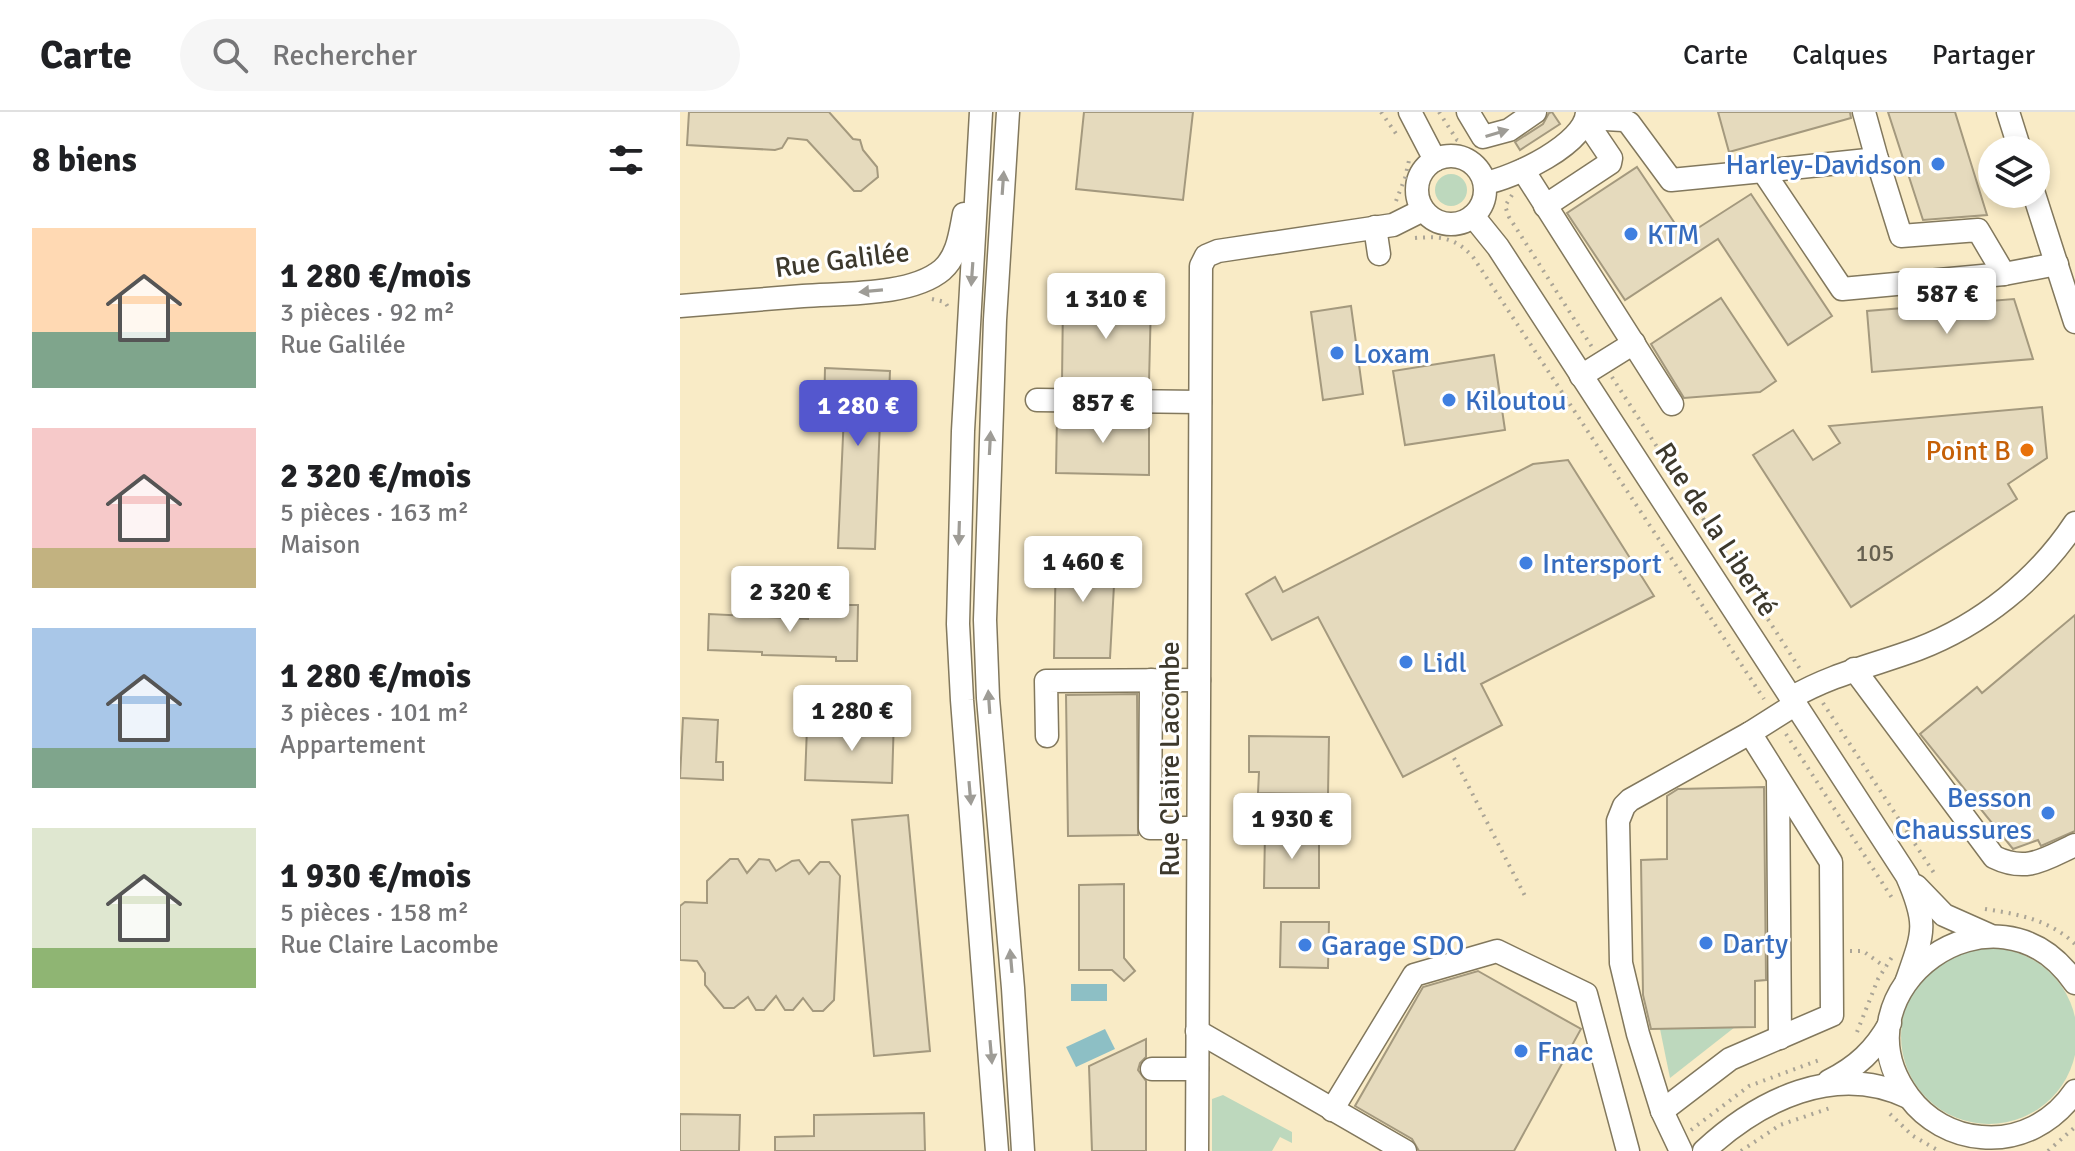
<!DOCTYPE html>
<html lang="fr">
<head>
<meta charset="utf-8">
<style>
  body { margin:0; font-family:Signika,sans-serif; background:#f6f6f6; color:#202124; height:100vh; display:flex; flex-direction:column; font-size:30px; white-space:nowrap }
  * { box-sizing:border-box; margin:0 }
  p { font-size:26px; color:#757577 }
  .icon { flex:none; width:44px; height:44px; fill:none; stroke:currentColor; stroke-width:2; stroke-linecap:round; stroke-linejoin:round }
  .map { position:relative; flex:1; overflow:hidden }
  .panel { display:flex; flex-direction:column; background:#fff; width:680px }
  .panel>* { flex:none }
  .fabs { position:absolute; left:1298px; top:24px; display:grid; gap:16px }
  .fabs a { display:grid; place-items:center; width:72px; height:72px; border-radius:50%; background:#fff; box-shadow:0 4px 12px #0003; font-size:40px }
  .price { position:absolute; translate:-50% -68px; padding:0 18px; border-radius:8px; background:#fff; color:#222; font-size:26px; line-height:52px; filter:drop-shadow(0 2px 4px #0008) }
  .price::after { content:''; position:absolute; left:50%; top:48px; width:24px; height:18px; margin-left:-12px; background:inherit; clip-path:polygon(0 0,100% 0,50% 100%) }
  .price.on { background:#5457ce; color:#fff }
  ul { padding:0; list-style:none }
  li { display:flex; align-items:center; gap:24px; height:200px; padding:0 32px }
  li span { display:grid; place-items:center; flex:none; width:224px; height:160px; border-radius:0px; color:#555 }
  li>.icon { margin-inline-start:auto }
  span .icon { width:96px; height:96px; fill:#fffc; stroke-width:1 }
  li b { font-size:34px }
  h2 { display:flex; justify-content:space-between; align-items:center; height:96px; padding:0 32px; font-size:34px }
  header { display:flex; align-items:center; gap:48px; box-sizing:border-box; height:112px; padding:0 40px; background:#fff; border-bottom:2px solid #e0e0e0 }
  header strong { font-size:38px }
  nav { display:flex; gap:44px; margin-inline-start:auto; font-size:28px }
  .search { width:560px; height:72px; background:#f6f6f6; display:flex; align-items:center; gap:20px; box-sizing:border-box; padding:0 28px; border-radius:44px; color:#757577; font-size:30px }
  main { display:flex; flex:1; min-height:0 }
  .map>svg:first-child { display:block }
  .built { fill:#f9ebc6; fill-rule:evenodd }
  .green { fill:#bdd8bd }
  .water { fill:#8dbfc5 }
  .building { fill:#e5dabd; stroke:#a4997e; stroke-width:2 }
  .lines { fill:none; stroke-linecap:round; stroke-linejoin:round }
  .minor-casing { stroke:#82785d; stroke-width:25 }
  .path { stroke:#aba596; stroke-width:4; stroke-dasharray:2 6; stroke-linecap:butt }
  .minor { stroke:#fff; stroke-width:22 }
  .oneway { fill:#9e9c96 }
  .shop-dot { fill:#3f7fe0; stroke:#fff; stroke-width:3 }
  .food-dot { fill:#e8710a; stroke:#fff; stroke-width:3 }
  .labels { text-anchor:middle; stroke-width:6; stroke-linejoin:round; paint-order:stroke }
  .number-label { font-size:24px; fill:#676151 }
  .shop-label { font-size:28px; fill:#366cbe; stroke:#fff; text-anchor:start }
  .street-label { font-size:28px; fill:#3d392d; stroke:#fff }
  .food-label { font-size:28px; fill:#c56008; stroke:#fff; text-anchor:end }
</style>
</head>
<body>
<header>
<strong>Carte</strong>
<div class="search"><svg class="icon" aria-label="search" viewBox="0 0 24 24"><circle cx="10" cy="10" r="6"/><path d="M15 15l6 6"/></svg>Rechercher</div>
<nav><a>Carte</a><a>Calques</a><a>Partager</a></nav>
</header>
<main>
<section class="panel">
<h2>8 biens<svg class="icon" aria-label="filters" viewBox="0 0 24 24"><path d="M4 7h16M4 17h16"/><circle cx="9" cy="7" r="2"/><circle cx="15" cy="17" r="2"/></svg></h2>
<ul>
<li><span style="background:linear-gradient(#ffd9b3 65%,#7fa58c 0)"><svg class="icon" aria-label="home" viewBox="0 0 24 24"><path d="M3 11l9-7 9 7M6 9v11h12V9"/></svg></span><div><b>1 280 €/mois</b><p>3 pièces · 92 m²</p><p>Rue Galilée</p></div></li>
<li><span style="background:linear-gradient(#f6c9c9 75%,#c2b280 0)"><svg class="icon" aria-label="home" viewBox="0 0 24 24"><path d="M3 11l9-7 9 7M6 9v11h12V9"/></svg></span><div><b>2 320 €/mois</b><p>5 pièces · 163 m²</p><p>Maison</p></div></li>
<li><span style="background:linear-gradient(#a9c7e8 75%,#7fa58c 0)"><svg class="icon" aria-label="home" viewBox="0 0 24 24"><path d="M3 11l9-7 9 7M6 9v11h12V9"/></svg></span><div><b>1 280 €/mois</b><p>3 pièces · 101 m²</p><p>Appartement</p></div></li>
<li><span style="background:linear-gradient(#dfe7d0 75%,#8fb573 0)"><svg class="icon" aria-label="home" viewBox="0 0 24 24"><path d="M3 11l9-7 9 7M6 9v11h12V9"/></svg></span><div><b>1 930 €/mois</b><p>5 pièces · 158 m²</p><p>Rue Claire Lacombe</p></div></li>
</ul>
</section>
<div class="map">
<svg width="1395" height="1039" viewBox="0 0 1395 1039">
  <rect width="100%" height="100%" fill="#fdf6e5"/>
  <path class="built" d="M0 0H1395V1039H0ZM1312 38H1356V82H1312Z"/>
  <g class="green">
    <circle cx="771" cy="78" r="16"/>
    <circle cx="1309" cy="924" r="88"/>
    <polygon points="1055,915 990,966 980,917"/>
    <polygon points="543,983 612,1020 612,1031 600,1025 592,1039 532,1039 532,987"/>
  </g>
  <g class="water">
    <rect x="391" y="872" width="36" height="17"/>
    <polygon points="425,917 435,937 396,955 386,935"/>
  </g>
  <g class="building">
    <polygon points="9,0 149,0 173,27 180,28 183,38 197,55 198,65 181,79 174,79 127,28 108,26 102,36 95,38 7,33"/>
    <polygon points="404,0 513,0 503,88 396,77"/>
    <polygon points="872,0 880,12 840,38 835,30 863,12 869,1"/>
    <polygon points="1038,0 1170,0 1171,6 1049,40"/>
    <polygon points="1208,0 1275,0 1307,103 1243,108"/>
    <polygon points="957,55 1004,125 1071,82 1152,204 1108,233 1038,127 945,188 887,101"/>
    <polygon points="1041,186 1096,269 1080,280 1004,286 971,232"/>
    <polygon points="1334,187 1353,247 1192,260 1187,199"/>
    <polygon points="383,188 471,189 469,271 382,270"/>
    <polygon points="671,194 683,282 643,288 631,200"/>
    <polygon points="814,243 825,318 725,333 713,259"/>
    <polygon points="145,256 210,259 208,309 200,309 195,437 158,436 164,302 144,301"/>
    <polygon points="1362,295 1367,346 1328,372 1337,387 1171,495 1073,343 1113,318 1133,348 1160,331 1149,314"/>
    <polygon points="377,303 469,304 469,363 376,361"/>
    <polygon points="888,348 974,484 801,572 822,613 723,665 638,505 592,528 566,482 595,465 603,480 853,352"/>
    <polygon points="376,437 431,438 431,473 434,473 430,546 374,546"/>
    <polygon points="134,493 178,493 177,549 156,549 156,545 82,543 82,540 28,538 29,502 128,507 128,496 134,496"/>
    <polygon points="1395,503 1395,719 1361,734 1358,728 1333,737 1240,622 1297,575 1302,581"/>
    <polygon points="457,582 458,723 388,724 386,583"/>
    <polygon points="185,604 214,605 212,671 125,668 127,615 185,618"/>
    <polygon points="3,606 38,608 36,650 43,650 43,668 0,666"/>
    <polygon points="569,624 649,625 648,682 578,681 579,660 569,660"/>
    <polygon points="1084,675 1086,868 1075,869 1075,915 971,917 963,883 961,748 987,747 987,684 998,677"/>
    <polygon points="228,703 250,939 194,944 172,708"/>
    <polygon points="585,721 639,721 639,776 584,776"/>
    <polygon points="50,747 58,747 67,761 79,747 89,748 96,759 112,749 119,748 129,762 140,750 149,750 160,764 154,888 143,899 133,899 123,886 113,898 105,898 96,884 84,898 76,898 68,885 54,896 44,896 25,873 25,861 17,849 0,848 0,794 5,790 27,791 27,769"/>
    <polygon points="444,772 444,846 455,859 444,869 432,858 399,858 399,773"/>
    <polygon points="601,810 649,810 648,856 600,855"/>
    <polygon points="798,859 901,917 834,1039 739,1039 732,1027 675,994 743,875"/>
    <polygon points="466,927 466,945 460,951 458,958 466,969 466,1039 412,1039 409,954"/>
    <polygon points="244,1001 245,1039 95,1039 95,1025 134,1024 134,1003"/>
    <polygon points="0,1002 60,1003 59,1039 0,1039"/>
  </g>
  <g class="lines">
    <g class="minor-casing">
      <g id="minor">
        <polyline points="301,0 283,319 278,512 282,588 317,1039"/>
        <polyline points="328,0 315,208 305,508 308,586 333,876 343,1039"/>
        <polyline points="730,0 755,48"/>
        <polyline points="788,0 803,25 829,18 855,0"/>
        <polyline points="1184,0 1197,47"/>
        <polyline points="1328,0 1340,38"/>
        <polyline points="907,6 943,8 949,11 991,68 1083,59 1162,177 1324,162 1377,152"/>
        <circle cx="771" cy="78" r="34"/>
        <polyline points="843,58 992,292"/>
        <polyline points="1083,59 1197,47 1221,124 1298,118 1324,162"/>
        <path d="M805 71C833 66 906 32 907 0"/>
        <polyline points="1354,82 1395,210"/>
        <polyline points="865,94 930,51 931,46 906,9"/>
        <path d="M793 104 818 135 1227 764C1248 812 1244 820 1227 868"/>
        <polyline points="695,115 699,142"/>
        <path d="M0 194C41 191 82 187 123 184 163 181 231 184 262 158 278 144 280 122 284 102"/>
        <polyline points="901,264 954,231"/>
        <polyline points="357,288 520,290"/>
        <path d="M1174 557 1314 745C1347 761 1365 747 1395 733"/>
        <polyline points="471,568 470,716 518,716"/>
        <path d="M1111 586C1152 562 1195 553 1238 537 1301 513 1358 467 1395 411"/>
        <polyline points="367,624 366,569 519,568"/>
        <polyline points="1098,667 1100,926"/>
        <polyline points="1236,774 1264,803 1309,823"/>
        <path d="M1395 871C1316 756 1149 878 1229 985 1246 1008 1273 1023 1301 1025 1339 1029 1374 1010 1395 979"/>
        <polyline points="517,919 725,1039"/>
        <polyline points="472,957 517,957"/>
        <path d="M1149 969C1177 955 1195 938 1210 911"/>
        <polyline points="652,998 734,863 817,839 906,882 948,1039"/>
        <polyline points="982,999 1050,947 1152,903 1151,750 1070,621"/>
        <polyline points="517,1039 521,154 526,144 538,139 713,113 743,98"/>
        <polyline points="1001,1039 982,999 958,922 941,851 938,709 944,694 950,688 1070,621 1116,592"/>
        <path d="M1024 1039C1079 988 1155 950 1228 985"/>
      </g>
    </g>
    <g class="path">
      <polyline points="701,0 719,26"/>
      <polyline points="759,0 777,28 781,30"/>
      <polyline points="832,83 825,94 829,105 912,235"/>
      <polyline points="716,89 725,66 730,44"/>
      <path d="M735 126C760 124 775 125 793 145L1084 587"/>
      <polyline points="252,187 265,190 268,195"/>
      <polyline points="932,265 1120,557"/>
      <polyline points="1143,591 1254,761"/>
      <polyline points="1106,622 1214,789"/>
      <polyline points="774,646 845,784"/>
      <path d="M1305 797C1338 802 1370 808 1395 832"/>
      <polyline points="1170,839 1183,839 1205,855"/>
      <polyline points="1177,920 1198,867 1212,845"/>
      <polyline points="1210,1002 1233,1024 1259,1039"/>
      <polyline points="1011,1018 1069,974 1142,947"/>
      <polyline points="1061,1039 1100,1013 1153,995"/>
      <polyline points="1368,1039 1395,1015"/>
    </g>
    <use href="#minor" class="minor"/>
  </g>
  <defs><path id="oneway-solid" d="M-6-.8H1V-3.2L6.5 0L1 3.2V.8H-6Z" transform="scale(2)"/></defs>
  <g class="oneway">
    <use href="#oneway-solid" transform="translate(817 21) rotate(-17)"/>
    <use href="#oneway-solid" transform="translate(323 71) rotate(-86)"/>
    <use href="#oneway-solid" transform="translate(292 162) rotate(94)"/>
    <use href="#oneway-solid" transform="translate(191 179) rotate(175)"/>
    <use href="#oneway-solid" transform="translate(310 331) rotate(-87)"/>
    <use href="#oneway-solid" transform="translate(279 421) rotate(92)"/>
    <use href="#oneway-solid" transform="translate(309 590) rotate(-94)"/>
    <use href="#oneway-solid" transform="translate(290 681) rotate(85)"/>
    <use href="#oneway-solid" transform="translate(331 849) rotate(-95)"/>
    <use href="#oneway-solid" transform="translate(311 940) rotate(85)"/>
  </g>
  <g class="shop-dot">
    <circle cx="1258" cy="52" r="8"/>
    <circle cx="951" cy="122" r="8"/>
    <circle cx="657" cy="241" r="8"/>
    <circle cx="769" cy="288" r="8"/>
    <circle cx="846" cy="451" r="8"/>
    <circle cx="726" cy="550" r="8"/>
    <circle cx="1368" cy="701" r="8"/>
    <circle cx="1026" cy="831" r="8"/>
    <circle cx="625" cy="833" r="8"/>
    <circle cx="841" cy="939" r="8"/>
  </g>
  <circle class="food-dot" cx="1347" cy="338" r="8"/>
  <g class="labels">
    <g class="number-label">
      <text x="1195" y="449">105</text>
    </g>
    <g class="shop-label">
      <text x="1242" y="62" text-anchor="end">Harley-Davidson</text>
      <text x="967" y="132">KTM</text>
      <text x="673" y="251">Loxam</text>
      <text x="785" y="298">Kiloutou</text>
      <text x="862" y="461">Intersport</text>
      <text x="742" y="560">Lidl</text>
      <text x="1352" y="695" text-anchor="end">Besson<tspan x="1352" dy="32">Chaussures</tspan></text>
      <text x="1042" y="841">Darty</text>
      <text x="641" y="843">Garage SDO</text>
      <text x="857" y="949">Fnac</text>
    </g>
    <g class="street-label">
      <text transform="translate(162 147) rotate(-7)" y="10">Rue Galilée</text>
      <text transform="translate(1037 417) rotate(57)" y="10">Rue de la Liberté</text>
      <text transform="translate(489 647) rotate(-90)" y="10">Rue Claire Lacombe</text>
    </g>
    <g class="food-label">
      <text x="1331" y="348">Point B</text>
    </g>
  </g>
</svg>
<div class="fabs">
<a><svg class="icon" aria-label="layers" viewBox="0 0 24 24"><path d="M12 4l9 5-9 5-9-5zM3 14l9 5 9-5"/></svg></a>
</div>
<b class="price" style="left:1267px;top:224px">587 €</b>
<b class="price" style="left:426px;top:229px">1 310 €</b>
<b class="price" style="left:423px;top:333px">857 €</b>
<b class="price on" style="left:178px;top:336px">1 280 €</b>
<b class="price" style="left:403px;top:492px">1 460 €</b>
<b class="price" style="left:110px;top:522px">2 320 €</b>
<b class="price" style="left:172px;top:641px">1 280 €</b>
<b class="price" style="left:612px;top:749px">1 930 €</b>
</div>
</main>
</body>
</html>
